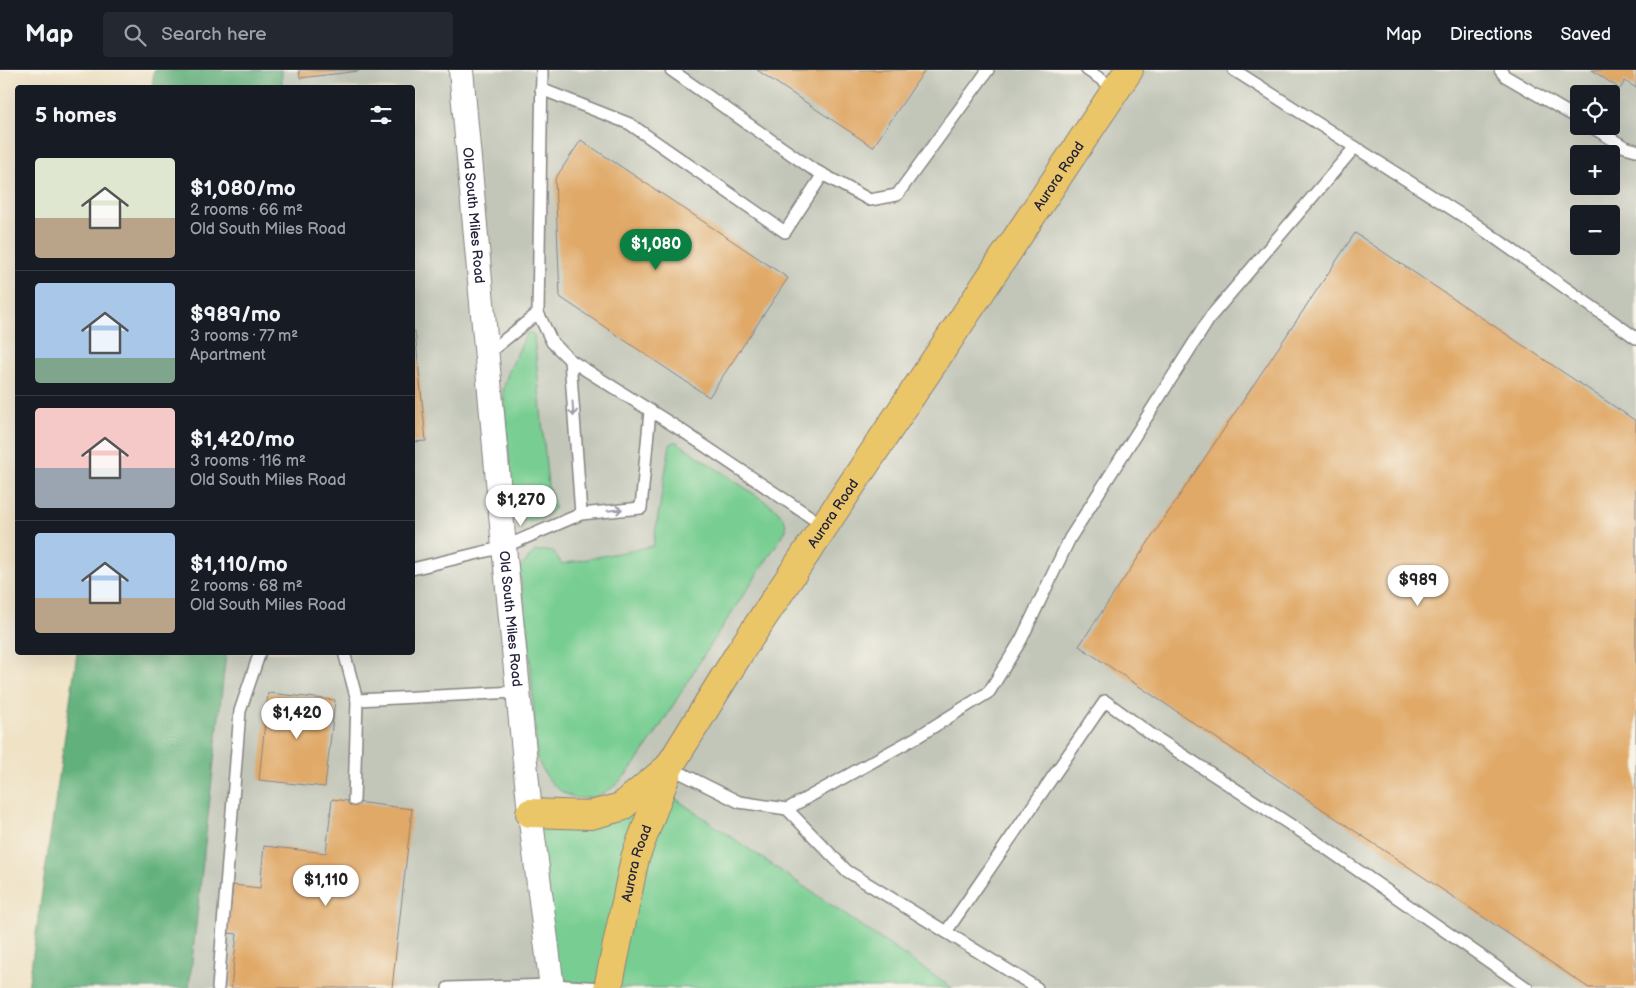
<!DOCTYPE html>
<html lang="en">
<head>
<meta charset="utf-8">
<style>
  body { margin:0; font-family:"Balsamiq Sans",sans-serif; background:#242831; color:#f1f3f6; height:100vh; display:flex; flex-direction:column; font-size:19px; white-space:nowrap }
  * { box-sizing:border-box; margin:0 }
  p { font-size:16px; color:#9ea1a6 }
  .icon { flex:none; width:28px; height:28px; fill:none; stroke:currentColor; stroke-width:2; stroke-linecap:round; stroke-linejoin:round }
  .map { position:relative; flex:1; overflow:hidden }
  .drawer { position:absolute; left:15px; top:15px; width:400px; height:570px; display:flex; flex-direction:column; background:#171b24; border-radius:5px; box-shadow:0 5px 20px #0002 }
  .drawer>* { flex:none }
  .fabs { position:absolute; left:1570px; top:15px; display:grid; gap:10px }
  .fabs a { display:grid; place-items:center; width:50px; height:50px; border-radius:5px; background:#171b24; box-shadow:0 5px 20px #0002; font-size:25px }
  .price { position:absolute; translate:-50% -42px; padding:0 11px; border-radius:18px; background:#fff; color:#222; font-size:16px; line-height:32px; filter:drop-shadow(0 1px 2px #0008) }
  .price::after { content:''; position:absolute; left:50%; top:30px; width:15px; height:11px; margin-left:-8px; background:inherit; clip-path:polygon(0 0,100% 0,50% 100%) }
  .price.active { background:#0b8043; color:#fff }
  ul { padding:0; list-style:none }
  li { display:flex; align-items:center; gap:15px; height:125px; padding:0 20px }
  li+li { border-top:1px solid #363941 }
  li span { display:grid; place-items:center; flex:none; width:140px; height:100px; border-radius:5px; color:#555 }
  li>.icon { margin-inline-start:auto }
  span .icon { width:60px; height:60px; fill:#fffc; stroke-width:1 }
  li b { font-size:21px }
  h2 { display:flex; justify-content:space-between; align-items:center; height:60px; padding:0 20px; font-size:21px }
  header { display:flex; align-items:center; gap:30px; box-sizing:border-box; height:70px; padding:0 25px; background:#171b24; border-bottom:1px solid #363941 }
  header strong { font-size:24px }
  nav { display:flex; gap:28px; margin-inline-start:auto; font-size:18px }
  .search { width:350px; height:45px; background:#242831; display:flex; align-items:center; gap:12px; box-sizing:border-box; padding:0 18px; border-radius:5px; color:#9ea1a6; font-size:19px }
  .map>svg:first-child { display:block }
  .industrial { fill:#c2c6b9; fill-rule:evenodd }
  .green { fill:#78ce92; stroke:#4d7866 }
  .forest { fill:#62b17c; stroke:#426a5c }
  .building { fill:#e0a967 }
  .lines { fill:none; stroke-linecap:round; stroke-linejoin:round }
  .lane-casing { stroke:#888280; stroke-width:14 }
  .street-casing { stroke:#888280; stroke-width:26 }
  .primary-casing { stroke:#888280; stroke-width:30 }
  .lane { stroke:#fff; stroke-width:11 }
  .street { stroke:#fff; stroke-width:24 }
  .primary { stroke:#ebc669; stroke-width:28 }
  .oneway { stroke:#9c9ca7 }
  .labels { text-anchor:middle; stroke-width:4; stroke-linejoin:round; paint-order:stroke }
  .street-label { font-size:14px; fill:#22223b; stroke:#f7f3e8 }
</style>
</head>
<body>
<header>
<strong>Map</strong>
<div class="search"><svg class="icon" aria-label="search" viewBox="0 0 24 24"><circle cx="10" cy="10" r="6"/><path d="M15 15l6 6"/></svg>Search here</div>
<nav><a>Map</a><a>Directions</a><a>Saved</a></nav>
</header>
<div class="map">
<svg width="1636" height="918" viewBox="0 0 1636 918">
  <rect width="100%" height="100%" fill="#f7f3e8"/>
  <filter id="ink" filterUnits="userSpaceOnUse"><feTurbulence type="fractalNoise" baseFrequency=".02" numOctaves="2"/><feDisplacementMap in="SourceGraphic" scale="10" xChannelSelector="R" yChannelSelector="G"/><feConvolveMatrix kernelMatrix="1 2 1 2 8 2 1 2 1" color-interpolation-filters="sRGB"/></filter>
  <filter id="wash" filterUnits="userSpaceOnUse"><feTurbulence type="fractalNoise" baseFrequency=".0096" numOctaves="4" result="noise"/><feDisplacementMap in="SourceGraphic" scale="20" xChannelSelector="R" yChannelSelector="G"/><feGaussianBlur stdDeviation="1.12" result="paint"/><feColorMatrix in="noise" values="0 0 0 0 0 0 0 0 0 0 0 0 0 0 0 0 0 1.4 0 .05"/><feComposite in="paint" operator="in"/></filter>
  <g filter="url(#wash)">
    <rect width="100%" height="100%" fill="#efe2c5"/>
    <path class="industrial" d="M282 0H1636V918H952L661 720 608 918H189L226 583 412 582V18L282 17ZM1579 24H1611V56H1579ZM1579 84H1611V116H1579ZM1579 144H1611V176H1579Z"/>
    <g class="green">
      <path d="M527 263H532L534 265 548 417 555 437 554 439C539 452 535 454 515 449L503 321 508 303Z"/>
      <path d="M675 371 775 438C781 444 787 451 786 460 758 504 727 548 699 593 678 626 660 660 636 692 629 701 620 713 610 719 576 741 550 720 537 688L528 558 519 499 535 481H553L562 494 653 476 670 375Z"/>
      <polygon points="651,712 952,918 552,918 530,743 591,745"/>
    </g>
    <g class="forest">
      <polygon points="154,0 282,0 282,17 152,17"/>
      <polygon points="77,583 226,583 189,918 28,918"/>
    </g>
    <g id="blocks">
      <g class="building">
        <polygon points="299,0 359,0 359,1 300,8"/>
        <polygon points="757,0 925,0 873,77"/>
        <polygon points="1592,0 1636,0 1636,18 1625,11 1620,19"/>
        <polygon points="581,70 788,208 709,327 560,227 555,109"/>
        <polygon points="1355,163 1636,351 1636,918 1589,918 1079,576"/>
        <polygon points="412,261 415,261 426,371 412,372"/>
        <polygon points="268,623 335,630 325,717 259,710"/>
        <polygon points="332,729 412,739 392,918 231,918 237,864 228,863 233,815 260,818 264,776 326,783"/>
      </g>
    </g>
  </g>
  <g filter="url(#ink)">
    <use href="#blocks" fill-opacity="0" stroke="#888280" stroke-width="1"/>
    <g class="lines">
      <g class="lane-casing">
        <g id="lane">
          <polyline points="671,0 811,98 870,130 897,125 988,0"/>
          <polyline points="1087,0 1116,19"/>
          <polyline points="1234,0 1474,153 1636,268"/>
          <polyline points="1500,0 1505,6 1579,49"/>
          <polyline points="541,19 630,54 785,162 823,104"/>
          <polyline points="1590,56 1625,77 1636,80"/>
          <polyline points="538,243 552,272 570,290 681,360 824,456"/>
          <polyline points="487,284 538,243 542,0"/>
          <polyline points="570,290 581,444"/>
          <polyline points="412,499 504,477 581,444 641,438 650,341"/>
          <polyline points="344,582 357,630"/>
          <polyline points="669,697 739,732 787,739 917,667 989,622 1021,570 1070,468 1211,246 1355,77"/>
          <polyline points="354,730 357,630 518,622"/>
          <polyline points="787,739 847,801 1037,918"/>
          <polyline points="946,862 1105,631 1152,665 1317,772 1527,918"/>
          <polyline points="218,918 240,641 260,582"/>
          <polyline points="448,918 552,915 603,918"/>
        </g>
      </g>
      <g class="street-casing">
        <g id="street">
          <path id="s1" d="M461 0 504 477 530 743 552 918"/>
        </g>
      </g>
      <g class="primary-casing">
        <g id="primary">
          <polyline points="530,743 591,745 621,737 668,698"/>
          <path id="s2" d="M608 918 635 788 669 697 740 582 1129 0"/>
        </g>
      </g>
      <use href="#lane" class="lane"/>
      <use href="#street" class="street"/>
      <use href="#primary" class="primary"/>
    </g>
    <defs><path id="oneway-shaft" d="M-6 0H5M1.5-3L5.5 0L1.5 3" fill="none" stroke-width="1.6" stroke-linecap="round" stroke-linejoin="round" transform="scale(1.25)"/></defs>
    <g class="oneway">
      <use href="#oneway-shaft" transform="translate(573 339) rotate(86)"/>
      <use href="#oneway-shaft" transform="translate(615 440) rotate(-6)"/>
    </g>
  </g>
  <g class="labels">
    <g class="street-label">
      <text dy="5" stroke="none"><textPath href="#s2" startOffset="938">Aurora Road</textPath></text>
      <text dy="5" stroke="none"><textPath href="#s1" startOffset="146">Old South Miles Road</textPath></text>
      <text dy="5" stroke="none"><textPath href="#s2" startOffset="532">Aurora Road</textPath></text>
      <text dy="5" stroke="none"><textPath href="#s1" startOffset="551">Old South Miles Road</textPath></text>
      <text dy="5" stroke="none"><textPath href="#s2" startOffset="128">Aurora Road</textPath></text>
    </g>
  </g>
</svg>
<div class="fabs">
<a><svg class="icon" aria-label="locate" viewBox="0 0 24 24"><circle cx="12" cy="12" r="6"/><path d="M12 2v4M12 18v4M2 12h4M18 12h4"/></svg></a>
<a>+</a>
<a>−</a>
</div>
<b class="price active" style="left:656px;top:201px">$1,080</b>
<b class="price" style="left:521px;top:457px">$1,270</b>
<b class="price" style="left:1418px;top:537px">$989</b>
<b class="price" style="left:297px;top:670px">$1,420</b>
<b class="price" style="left:326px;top:837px">$1,110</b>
<section class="drawer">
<h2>5 homes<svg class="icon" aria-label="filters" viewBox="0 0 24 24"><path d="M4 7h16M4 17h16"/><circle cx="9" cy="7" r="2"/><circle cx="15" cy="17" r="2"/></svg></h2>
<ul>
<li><span style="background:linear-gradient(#dfe7d0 60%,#b9a48a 0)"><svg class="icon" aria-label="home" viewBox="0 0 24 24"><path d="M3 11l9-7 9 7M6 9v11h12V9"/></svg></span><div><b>$1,080/mo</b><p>2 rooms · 66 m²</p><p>Old South Miles Road</p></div></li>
<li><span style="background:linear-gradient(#a9c7e8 75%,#7fa58c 0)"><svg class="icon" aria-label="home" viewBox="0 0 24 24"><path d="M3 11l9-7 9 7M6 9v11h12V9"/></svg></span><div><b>$989/mo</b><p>3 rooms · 77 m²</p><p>Apartment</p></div></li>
<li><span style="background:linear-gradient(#f6c9c9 60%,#9aa5b1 0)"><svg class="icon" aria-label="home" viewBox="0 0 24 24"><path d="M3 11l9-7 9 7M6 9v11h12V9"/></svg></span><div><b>$1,420/mo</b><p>3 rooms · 116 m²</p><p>Old South Miles Road</p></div></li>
<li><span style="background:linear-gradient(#a9c7e8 65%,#b9a48a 0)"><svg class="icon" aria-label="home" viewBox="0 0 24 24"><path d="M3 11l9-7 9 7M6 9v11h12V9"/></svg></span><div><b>$1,110/mo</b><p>2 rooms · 68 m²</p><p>Old South Miles Road</p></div></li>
</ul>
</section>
</div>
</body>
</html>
